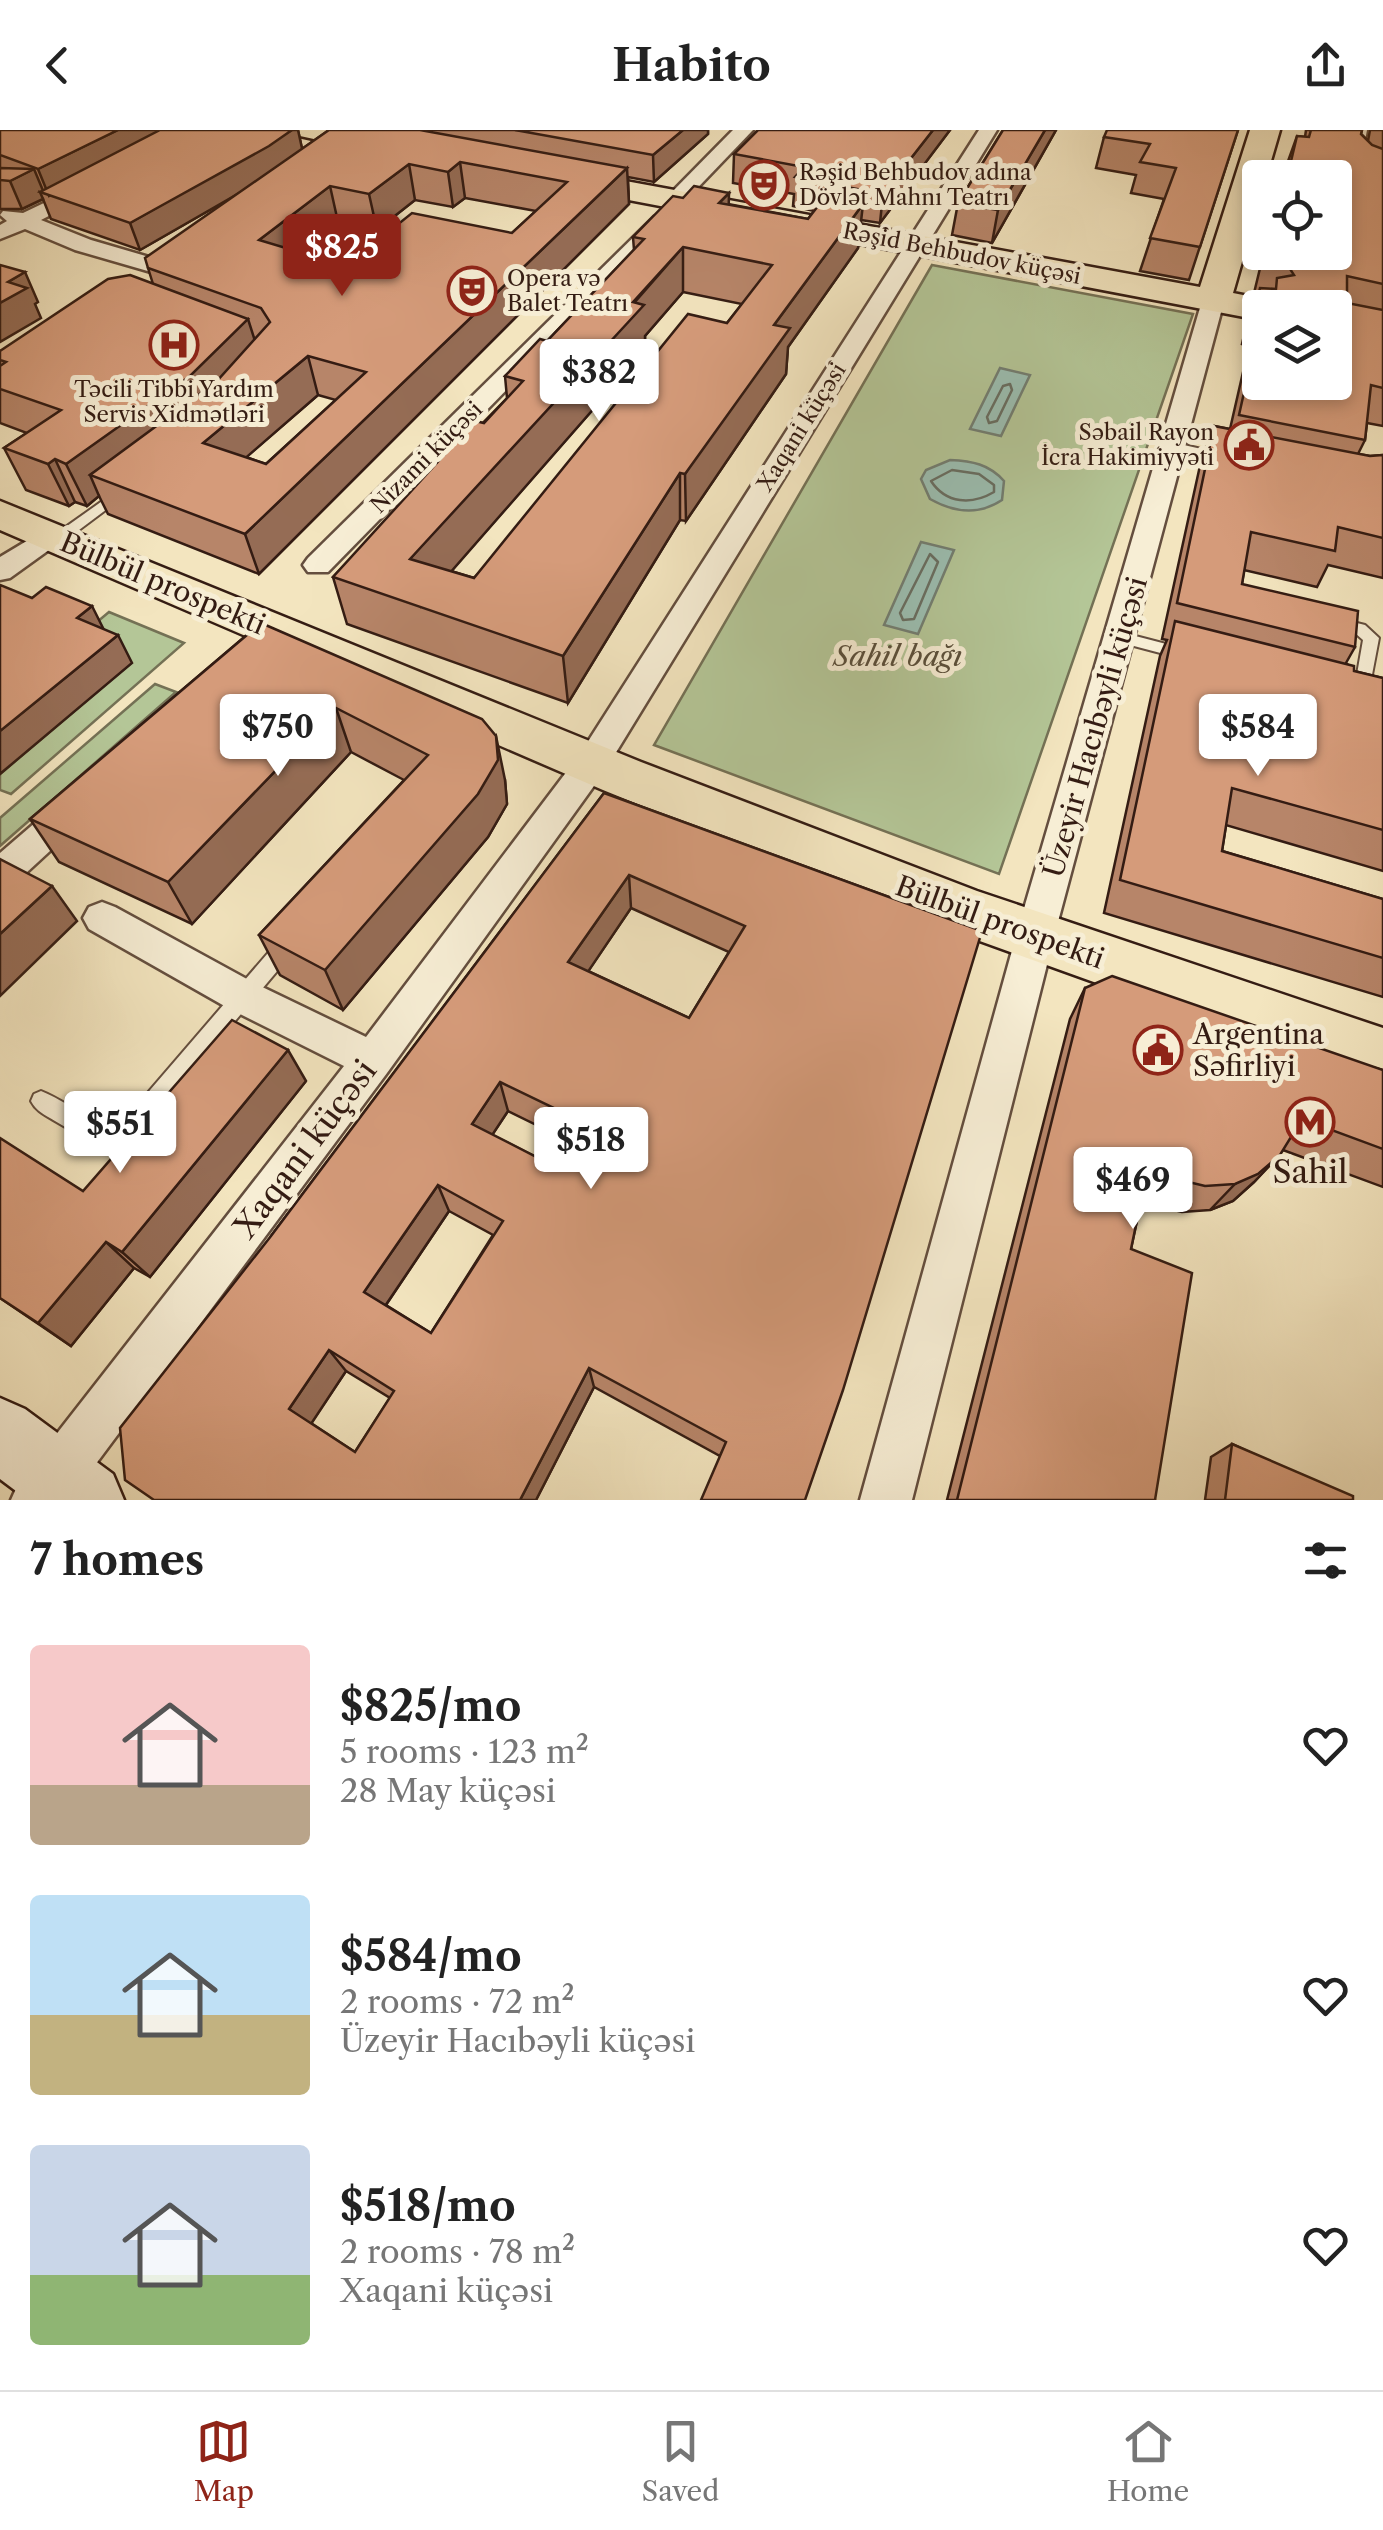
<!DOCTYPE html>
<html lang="en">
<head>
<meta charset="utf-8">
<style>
  body { margin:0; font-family:"Libre Caslon Text",serif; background:#f6f6f6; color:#222; height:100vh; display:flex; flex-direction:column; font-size:38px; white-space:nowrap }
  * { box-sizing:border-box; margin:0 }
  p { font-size:32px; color:#767676 }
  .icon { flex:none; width:55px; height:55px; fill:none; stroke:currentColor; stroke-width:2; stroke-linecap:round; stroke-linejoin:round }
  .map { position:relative; height:1370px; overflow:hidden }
  .details { display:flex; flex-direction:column; background:#fff; flex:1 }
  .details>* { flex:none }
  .tools { position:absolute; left:1242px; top:30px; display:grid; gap:20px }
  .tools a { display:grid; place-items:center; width:110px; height:110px; border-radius:10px; background:#fff; box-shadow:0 5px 15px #0003; font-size:50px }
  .price { position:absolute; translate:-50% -85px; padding:0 22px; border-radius:10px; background:#fff; color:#222; font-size:32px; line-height:65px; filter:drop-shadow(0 2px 5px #0008) }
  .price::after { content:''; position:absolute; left:50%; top:60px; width:30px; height:22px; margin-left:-15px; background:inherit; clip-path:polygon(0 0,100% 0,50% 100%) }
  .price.on { background:#8f2418; color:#fff }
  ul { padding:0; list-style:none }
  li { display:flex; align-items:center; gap:30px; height:250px; padding:0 30px }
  li span { display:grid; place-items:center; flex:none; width:280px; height:200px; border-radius:10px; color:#555 }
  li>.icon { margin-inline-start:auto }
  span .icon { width:120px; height:120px; fill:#fffc; stroke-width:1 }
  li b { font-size:42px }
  h2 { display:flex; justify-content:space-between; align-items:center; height:120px; padding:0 30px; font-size:42px }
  header { display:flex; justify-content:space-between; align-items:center; height:130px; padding:0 30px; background:#fff; font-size:45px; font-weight:700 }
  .tab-bar { display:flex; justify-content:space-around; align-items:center; height:140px; border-top:2px solid #e0e0e0; background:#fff; font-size:28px; color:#767676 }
  .tab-bar a { display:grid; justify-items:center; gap:5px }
  .tab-bar .on { color:#8f2418 }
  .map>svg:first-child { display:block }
  .green { fill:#b4c697; stroke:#747155; stroke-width:2.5 }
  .water { fill:#9bbfb2; stroke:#727e72; stroke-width:2.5 }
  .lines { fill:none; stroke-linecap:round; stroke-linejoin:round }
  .shore { stroke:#686e62; stroke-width:2.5 }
  .lane-casing { stroke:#644e3e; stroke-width:4 }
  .street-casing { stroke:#644e3e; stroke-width:5 }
  .secondary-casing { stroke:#341c13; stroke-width:5 }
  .primary-casing { stroke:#341c13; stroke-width:5 }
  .lane { fill:#f7eed5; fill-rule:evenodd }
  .street { fill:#f7eed5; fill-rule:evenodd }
  .secondary { fill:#f7eed5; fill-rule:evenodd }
  .primary { fill:#f3e5bf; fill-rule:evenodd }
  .wall { fill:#b78569; stroke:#341c13; stroke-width:2.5; fill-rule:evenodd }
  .shaded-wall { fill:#956c55; stroke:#341c13; stroke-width:2.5 }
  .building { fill:#d59b7a; stroke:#341c13; stroke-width:2.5; fill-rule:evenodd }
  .labels { text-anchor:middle; stroke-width:10; stroke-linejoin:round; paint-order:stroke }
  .far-poi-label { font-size:22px; fill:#341c13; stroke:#f7eed5; text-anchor:start }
  .far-street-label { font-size:22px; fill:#341c13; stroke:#f7eed5 }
  .street-label { font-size:28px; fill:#341c13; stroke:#f7eed5 }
  .park-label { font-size:28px; font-style:italic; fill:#5a4f3b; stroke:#f7eed5 }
  .poi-label { font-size:28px; fill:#341c13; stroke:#f7eed5; text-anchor:start }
  .near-street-label { font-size:32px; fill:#341c13; stroke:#f7eed5 }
  .near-poi-label { font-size:32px; fill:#341c13; stroke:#f7eed5 }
</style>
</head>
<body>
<header><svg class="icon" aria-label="back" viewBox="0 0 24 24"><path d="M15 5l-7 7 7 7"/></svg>Habito<svg class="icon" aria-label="share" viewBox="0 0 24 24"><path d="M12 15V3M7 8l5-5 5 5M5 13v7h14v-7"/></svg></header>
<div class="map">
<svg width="1383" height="1370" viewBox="0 0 1383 1370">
  <rect width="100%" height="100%" fill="#f3e5bf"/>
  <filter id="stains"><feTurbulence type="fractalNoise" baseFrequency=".002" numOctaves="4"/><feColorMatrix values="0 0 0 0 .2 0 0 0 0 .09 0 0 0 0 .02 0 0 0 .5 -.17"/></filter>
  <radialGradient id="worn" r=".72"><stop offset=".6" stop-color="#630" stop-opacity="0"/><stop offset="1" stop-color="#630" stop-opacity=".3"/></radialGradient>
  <g class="green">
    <polygon points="932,135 1193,184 999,744 654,615"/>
    <polygon points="109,482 184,513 11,664 0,660 0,644 131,533 91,497"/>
    <polygon points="155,554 176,562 0,716 0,688"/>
  </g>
  <g class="water">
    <polygon points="1000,238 1030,245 1001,306 970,299"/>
    <path d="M950 330C972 331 989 334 1004 351L1002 370C978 386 953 382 930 369L921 349 926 340Z"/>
    <polygon points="921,412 954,420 918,504 884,495"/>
  </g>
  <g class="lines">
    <g class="shore">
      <polygon points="1010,254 1012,260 997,291 989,293 987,287 1003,256"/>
      <path d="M952 340 979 344 994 355V362C972 375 946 374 931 351Z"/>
      <polygon points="930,424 938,432 914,489 903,490 900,483"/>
    </g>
    <g class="lane-casing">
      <g id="lane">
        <polygon points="1357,0 1367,0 1361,33 1366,39 1383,46 1383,52 1360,43 1351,33"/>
        <polygon points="1175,313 1228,325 1230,328 1223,332 1170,320 1168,317"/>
        <polygon points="122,357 127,358 127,364 63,412 53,412 53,406"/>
        <polygon points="1337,488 1365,495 1379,508 1367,571 1361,573 1353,567 1363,510 1355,503 1332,497 1329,493 1332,489"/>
        <polygon points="1120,502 1193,521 1195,525 1187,530 1115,511 1112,507 1115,503"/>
        <path d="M287 807 294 809 297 815 294 821 140 1004C109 1016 82 1008 55 991 45 985 36 981 31 971L34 964 41 961C74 974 86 996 126 988L280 809Z"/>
      </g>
    </g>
    <g class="street-casing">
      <g id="street">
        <polygon points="733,0 753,0 683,73 669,73 669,65"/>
        <polygon points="979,0 997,0 604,642 387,943 69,1370 11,1370 19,1352 344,936 228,878 89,799 83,788 89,777 102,772 115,777 256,854 366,907 580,624"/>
        <polygon points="88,52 98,58 95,62 41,90 91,110 173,134 176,139 173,144 165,146 75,120 25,99 0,109 0,95 7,91 0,85 3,81 23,83"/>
        <polygon points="661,85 671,91 668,95 328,442 308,442 303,435 308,428 654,87"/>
        <polygon points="1213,164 1224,171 1056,799 912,1370 860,1370 1018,799 1202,171"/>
        <polygon points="50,397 60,400 64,406 60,412 10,448 0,450 0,427"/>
        <polygon points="77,663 89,667 94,676 89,685 13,755 0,760 0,723 65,667"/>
      </g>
    </g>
    <g class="secondary-casing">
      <polygon id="secondary" points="0,1268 25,1279 113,1344 124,1370 28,1370 0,1349"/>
    </g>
    <g class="primary-casing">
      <g id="primary">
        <polygon points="295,0 353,0 408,12 412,18 408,24 397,27 300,6"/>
        <polygon points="1250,0 1280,0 1266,48 1260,48 1260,69 1233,163 1273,171 1277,178 1260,178 1260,190 555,56 544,54 540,47 544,40 555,38 1200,157"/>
        <polygon points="0,371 641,632 977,761 1383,898 1383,956 938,796 603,660 0,400"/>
      </g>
    </g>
    <use href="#lane" class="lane"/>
    <use href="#street" class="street"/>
    <use href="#secondary" class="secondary"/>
    <use href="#primary" class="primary"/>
  </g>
  <g class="wall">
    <path d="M0 0H298L302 19 329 0H708V4L654 52 628 47 629 74 259 444 108 384 99 366 87 376 75 372 69 376 26 360 4 318 27 303 0 293V221L153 154 148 138 229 69 140 120 51 89 43 69 22 79H0ZM465 68 536 81 512 103 346 136 300 122 338 92 377 100 415 70 453 77ZM318 265 336 270 266 334 246 327Z"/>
    <path d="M950 0 880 93 861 90 858 118 788 217 786 244 686 391 680 390 568 573 347 494 333 447 507 268 505 246 547 211 634 120 633 107 683 68 729 63 728 74 808 89 814 81 793 76 794 64 733 53 734 24ZM683 162 742 174 727 193 474 448 451 441 645 220V206Z"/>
    <polygon points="1003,0 1056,0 992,113 952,105 958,73"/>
    <polygon points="1238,0 1189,150 1140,141 1164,69 1131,63 1136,45 1096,38 1104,7"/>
    <path d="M1306 0H1362L1361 4 1368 11 1370 0H1383V296L1367 293 1365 310 1358 324 1370 326 1383 325V448L1328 435 1317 457 1244 440 1242 454 1355 517 1346 533 1354 541 1383 548V741L1226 695 1222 721 1383 769V867L1104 783 1160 526 1167 510 1162 509 1201 331 1214 296 1230 299 1249 216 1242 214 1247 192 1258 164 1254 163 1264 122H1335V48H1282L1297 6 1305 7ZM1260 178 1335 252H1260Z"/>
    <polygon points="261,493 505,650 507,674 488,707 343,880 280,845 259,805 404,650 351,622 192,794 59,732 30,689"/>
    <path d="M604 663 982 801 720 1326 594 1257 536 1370H154L271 1106ZM631 778 729 822 689 888 588 841ZM508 981 571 1012 556 1037 492 1005ZM449 1081 493 1105 431 1203 386 1175ZM346 1241 390 1268 355 1322 311 1293Z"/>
    <polygon points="1085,858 1383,940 1383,1057 1283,1020 1254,1052 1233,1071 1210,1080 1182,1082 1141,1072 1131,1119 1155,1370 947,1370 1070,889"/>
    <polygon points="306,951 150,1147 134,1138 71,1216 0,1168 83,1061"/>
    <polygon points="1232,1314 1353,1370 1205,1370 1211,1327"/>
  </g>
  <g class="shaded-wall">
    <polygon points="118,0 179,0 49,66 38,39"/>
    <polygon points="292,0 298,0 303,23 276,42 140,120 130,93"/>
    <polygon points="683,0 708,0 708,4 654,52 653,25"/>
    <polygon points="933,0 950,0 880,93 883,64"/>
    <polygon points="1045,0 1056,0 992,113 998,80"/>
    <polygon points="460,32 465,68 453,77 448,42"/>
    <polygon points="409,34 415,70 377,100 369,64"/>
    <polygon points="627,38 629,74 259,444 245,404"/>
    <polygon points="34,39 44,63 40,62 43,69 22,79 10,51"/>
    <polygon points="330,56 338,92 269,147 259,110"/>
    <polygon points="729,63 728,106 719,73"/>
    <polygon points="863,74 858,118 788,217 786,244 686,391 685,344 774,195"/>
    <polygon points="683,117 683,162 645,206 645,220 421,476 410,429"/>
    <polygon points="25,142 38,172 35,174 41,188 0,212 0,173 8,152"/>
    <polygon points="248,189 261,230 90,345 99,366 87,376 66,334"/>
    <polygon points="308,226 318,265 218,352 203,313"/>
    <polygon points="55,329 75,372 69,376 48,334"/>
    <polygon points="680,343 680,390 568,573 563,526"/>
    <polygon points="92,476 106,504 77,488"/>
    <polygon points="118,505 132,533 0,644 0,601"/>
    <polygon points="336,578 351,622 192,794 168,752"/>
    <polygon points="496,606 505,650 507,674 488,707 343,880 325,840"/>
    <polygon points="629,745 631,778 573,864 568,832"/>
    <polygon points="52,756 77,791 0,866 0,804"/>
    <polygon points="288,920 306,951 150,1147 122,1122"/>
    <polygon points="500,952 508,981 481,1022 472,994"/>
    <polygon points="1280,1025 1254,1052 1233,1071 1210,1080 1235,1054"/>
    <polygon points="438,1055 449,1081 379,1185 364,1162"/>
    <polygon points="106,1112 134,1138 71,1216 38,1193"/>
    <polygon points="329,1220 346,1241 309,1297 289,1279"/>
    <polygon points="589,1238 594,1257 536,1370 520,1370"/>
  </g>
  <g class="building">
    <polygon points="0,0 118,0 38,39 0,25"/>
    <polygon points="160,0 292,0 269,16 130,93 40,62"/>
    <path d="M329 0H420L627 38 245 404 90 345 216 252 270 192 261 178 148 138 145 128ZM460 32 567 52 512 103 412 83 346 136 259 110 330 56 369 64 409 34 448 42ZM308 226 366 242 266 334 203 313Z"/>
    <polygon points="515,0 683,0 653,25"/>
    <polygon points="758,0 933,0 883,64 795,47 804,37 734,24"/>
    <polygon points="1003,0 1045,0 998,80 958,73"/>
    <polygon points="1107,0 1238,0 1200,117 1150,108 1176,38 1140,32 1150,14 1104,7"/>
    <polygon points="1311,0 1362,0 1361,4 1372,15 1383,19 1383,154 1347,146 1347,173 1383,180 1383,258 1371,255 1365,310 1239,285 1260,191 1260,252 1335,252 1335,178 1260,178 1260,181 1255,180 1260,158 1276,159 1277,148 1294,145 1287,134 1267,130 1269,122 1335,122 1335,48 1287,48 1297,6 1309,7"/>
    <polygon points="0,38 34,39 10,51 0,50"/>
    <path d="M694 56 729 63 719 73 808 89 825 67 863 74 774 195 790 198 685 344 680 343 563 526 333 447 475 291 484 293 523 251 505 246 540 209 547 211 644 109 633 107 673 66 683 68ZM683 117 772 135 727 193 688 184 474 448 410 429 644 175 633 172Z"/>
    <polygon points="0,135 25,142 8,152 27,158 0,173"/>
    <polygon points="130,145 248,189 190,246 66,334 55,329 48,334 4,318 61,280 0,259 0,236 6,232 0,230 0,221 108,149"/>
    <polygon points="1214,296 1370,326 1383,325 1383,408 1338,397 1335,421 1251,402 1242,454 1358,481 1355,517 1177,473"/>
    <polygon points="0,455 32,468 46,457 92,476 77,488 118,505 0,601"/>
    <polygon points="1175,491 1354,536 1354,541 1383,548 1383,700 1232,658 1222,721 1383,769 1383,828 1120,750"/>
    <polygon points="261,493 482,589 496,606 498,630 478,664 325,840 259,805 428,625 336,578 168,752 30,689"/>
    <path d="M604 663 982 801 843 1260 805 1370H701L726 1312 589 1238 520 1370H154L125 1350 120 1298 271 1106ZM629 745 745 796 689 888 568 832ZM500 952 583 992 556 1037 472 994ZM438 1055 503 1091 431 1203 364 1162ZM329 1220 394 1261 355 1322 289 1279Z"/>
    <polygon points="0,729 52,756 0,804"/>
    <polygon points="1112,846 1383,940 1383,1019 1302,989 1280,1025 1258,1044 1235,1054 1205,1056 1147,1042 1131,1119 1192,1143 1155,1370 957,1370 1085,858"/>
    <polygon points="232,890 288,920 122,1122 106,1112 38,1193 0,1168 0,1008 83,1061"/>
    <polygon points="1232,1314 1353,1366 1353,1370 1225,1370"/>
  </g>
  <defs>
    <g id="theatre-ring" transform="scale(2.5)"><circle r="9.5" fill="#f7eed5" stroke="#8f2418" stroke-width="1.5"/><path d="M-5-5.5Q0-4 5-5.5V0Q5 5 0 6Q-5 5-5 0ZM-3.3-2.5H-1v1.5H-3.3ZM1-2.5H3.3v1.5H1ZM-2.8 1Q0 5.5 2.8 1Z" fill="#8f2418"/></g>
    <g id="hospital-ring" transform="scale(2.5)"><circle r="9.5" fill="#f7eed5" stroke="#8f2418" stroke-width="1.5"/><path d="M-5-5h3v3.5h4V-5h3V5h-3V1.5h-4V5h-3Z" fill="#8f2418"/></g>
    <g id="civic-ring" transform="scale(2.5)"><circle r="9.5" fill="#f7eed5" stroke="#8f2418" stroke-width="1.5"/><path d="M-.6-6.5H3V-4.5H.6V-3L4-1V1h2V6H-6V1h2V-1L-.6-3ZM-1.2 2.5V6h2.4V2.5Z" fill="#8f2418"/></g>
    <g id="metro-ring" transform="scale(2.5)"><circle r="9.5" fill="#f7eed5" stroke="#8f2418" stroke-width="1.5"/><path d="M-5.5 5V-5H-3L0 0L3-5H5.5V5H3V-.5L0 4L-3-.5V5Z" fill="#8f2418"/></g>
  </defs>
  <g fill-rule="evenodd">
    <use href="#theatre-ring" x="764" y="55"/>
    <use href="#theatre-ring" x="472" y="161"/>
    <use href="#hospital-ring" x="174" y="215"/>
    <use href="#civic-ring" x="1249" y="315"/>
    <use href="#civic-ring" x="1158" y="920"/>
    <use href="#metro-ring" x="1310" y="992"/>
  </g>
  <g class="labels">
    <g class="far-poi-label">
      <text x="799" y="50">Rəşid Behbudov adına<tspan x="799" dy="25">Dövlət Mahnı Teatrı</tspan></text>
      <text x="507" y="156">Opera və<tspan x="507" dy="25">Balet Teatrı</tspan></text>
      <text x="174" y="267" text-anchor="middle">Təcili Tibbi Yardım<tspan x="174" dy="25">Servis Xidmətləri</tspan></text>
      <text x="1214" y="310" text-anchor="end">Səbail Rayon<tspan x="1214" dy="25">İcra Hakimiyyəti</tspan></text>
    </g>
    <g class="far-street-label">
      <text transform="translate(962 123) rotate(11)" y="8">Rəşid Behbudov küçəsi</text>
      <text transform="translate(801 297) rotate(-58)" y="8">Xaqani küçəsi</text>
      <text transform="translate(426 327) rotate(-45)" y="8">Nizami küçəsi</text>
    </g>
    <g class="street-label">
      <text transform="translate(163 453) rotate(23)" y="10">Bülbül prospekti</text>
      <text transform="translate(1095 597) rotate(-74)" y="10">Üzeyir Hacıbəyli küçəsi</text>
      <text transform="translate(1000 792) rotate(20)" y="10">Bülbül prospekti</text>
    </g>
    <g class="park-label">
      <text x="898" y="536">Sahil bağı</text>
    </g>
    <g class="poi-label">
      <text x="1193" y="914">Argentina<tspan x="1193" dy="32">Səfirliyi</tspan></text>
    </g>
    <g class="near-street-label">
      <text transform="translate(305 1019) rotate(-53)" y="11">Xaqani küçəsi</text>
    </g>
    <g class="near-poi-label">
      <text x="1310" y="1053">Sahil</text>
    </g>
  </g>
  <rect width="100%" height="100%" filter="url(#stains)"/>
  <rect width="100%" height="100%" fill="url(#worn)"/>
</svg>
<div class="tools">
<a><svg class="icon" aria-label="locate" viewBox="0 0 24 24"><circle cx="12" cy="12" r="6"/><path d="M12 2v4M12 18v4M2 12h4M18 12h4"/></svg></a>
<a><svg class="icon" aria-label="layers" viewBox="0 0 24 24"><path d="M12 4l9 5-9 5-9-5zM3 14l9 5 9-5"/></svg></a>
</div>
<b class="price on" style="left:342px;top:169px">$825</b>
<b class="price" style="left:599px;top:294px">$382</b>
<b class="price" style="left:278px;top:649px">$750</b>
<b class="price" style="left:1258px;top:649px">$584</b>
<b class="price" style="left:120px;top:1046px">$551</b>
<b class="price" style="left:591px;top:1062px">$518</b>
<b class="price" style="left:1133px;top:1102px">$469</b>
</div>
<section class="details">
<h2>7 homes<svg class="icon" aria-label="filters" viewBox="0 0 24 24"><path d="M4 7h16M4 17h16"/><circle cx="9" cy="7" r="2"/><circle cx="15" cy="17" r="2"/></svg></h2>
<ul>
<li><span style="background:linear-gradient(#f6c9c9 70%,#b9a48a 0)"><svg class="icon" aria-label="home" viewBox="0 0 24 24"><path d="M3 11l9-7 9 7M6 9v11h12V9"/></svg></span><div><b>$825/mo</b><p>5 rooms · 123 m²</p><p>28 May küçəsi</p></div><svg class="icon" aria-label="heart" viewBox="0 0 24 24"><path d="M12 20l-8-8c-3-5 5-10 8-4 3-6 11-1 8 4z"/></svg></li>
<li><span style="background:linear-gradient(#bfe0f5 60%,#c2b280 0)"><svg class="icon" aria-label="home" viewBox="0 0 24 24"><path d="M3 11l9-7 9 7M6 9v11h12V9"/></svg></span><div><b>$584/mo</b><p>2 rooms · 72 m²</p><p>Üzeyir Hacıbəyli küçəsi</p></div><svg class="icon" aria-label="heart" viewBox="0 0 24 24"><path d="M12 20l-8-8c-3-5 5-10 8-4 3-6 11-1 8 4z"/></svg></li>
<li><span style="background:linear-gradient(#c9d6e8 65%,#8fb573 0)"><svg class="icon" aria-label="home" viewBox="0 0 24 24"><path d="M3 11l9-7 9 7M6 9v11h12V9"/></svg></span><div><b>$518/mo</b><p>2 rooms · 78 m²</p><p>Xaqani küçəsi</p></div><svg class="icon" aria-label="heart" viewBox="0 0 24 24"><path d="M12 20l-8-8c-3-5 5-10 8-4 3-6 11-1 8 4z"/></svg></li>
</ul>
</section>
<nav class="tab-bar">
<a class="on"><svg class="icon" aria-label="map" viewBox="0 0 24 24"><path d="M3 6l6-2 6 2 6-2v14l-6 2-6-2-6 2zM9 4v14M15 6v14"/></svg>Map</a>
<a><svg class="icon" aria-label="saved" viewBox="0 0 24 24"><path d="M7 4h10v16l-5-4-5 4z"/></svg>Saved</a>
<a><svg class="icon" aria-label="home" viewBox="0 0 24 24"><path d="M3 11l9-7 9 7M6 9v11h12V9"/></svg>Home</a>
</nav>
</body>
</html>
